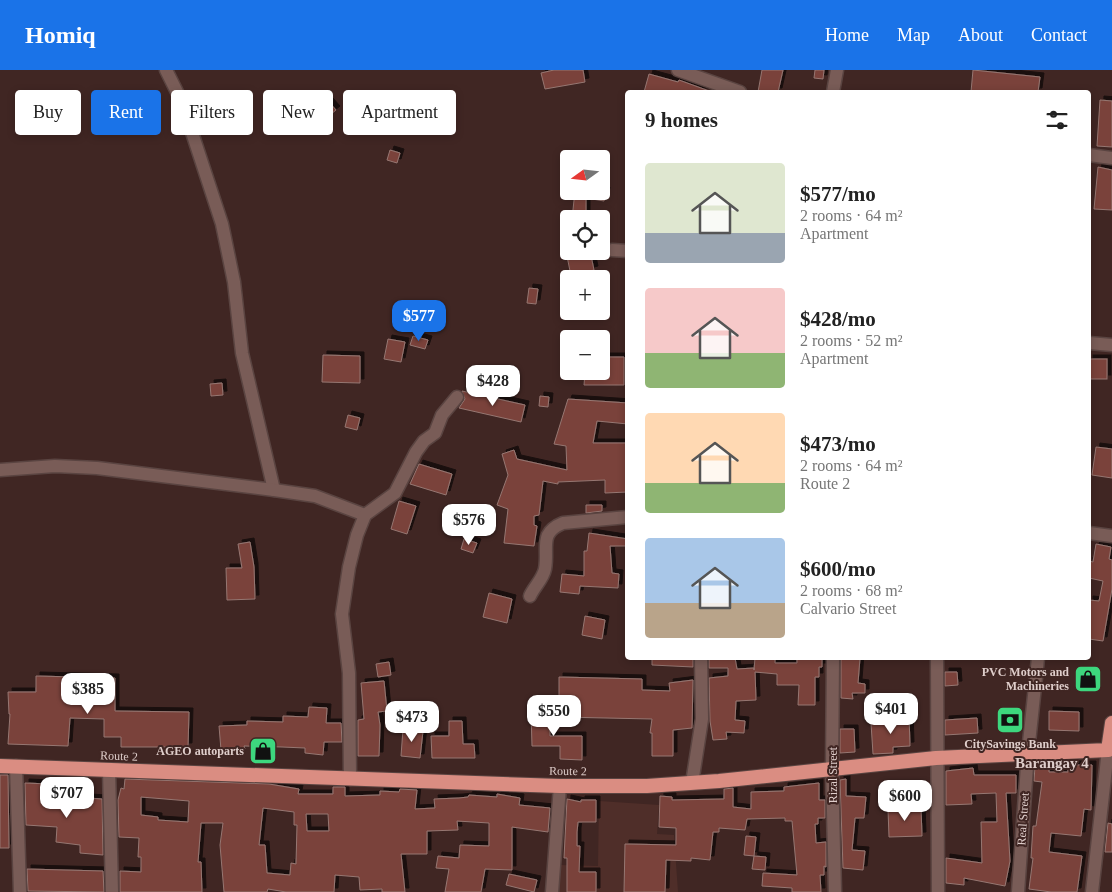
<!DOCTYPE html>
<html lang="en">
<head>
<meta charset="utf-8">
<style>
  body { margin:0; font-family:Georgia,serif; background:#f6f6f6; color:#222; height:100vh; display:flex; flex-direction:column; font-size:19px; white-space:nowrap }
  * { box-sizing:border-box; margin:0 }
  p { font-size:16px; color:#767676 }
  .icon { flex:none; width:28px; height:28px; fill:none; stroke:currentColor; stroke-width:2; stroke-linecap:round; stroke-linejoin:round }
  .map { position:relative; flex:1; overflow:hidden }
  .sheet { position:absolute; left:625px; top:20px; width:466px; height:570px; display:flex; flex-direction:column; background:#fff; border-radius:5px; box-shadow:0 2px 8px #0003 }
  .sheet>* { flex:none }
  .guide { position:absolute; left:15px; top:20px; width:475px; height:45px; display:flex; gap:10px }
  .needle { width:32px; rotate:255deg }
  .buttons { position:absolute; left:560px; top:80px; display:grid; gap:10px }
  .buttons a { display:grid; place-items:center; width:50px; height:50px; border-radius:5px; background:#fff; box-shadow:0 2px 8px #0003; font-size:25px }
  .price { position:absolute; translate:-50% -42px; padding:0 11px; border-radius:10px; background:#fff; color:#222; font-size:16px; line-height:32px; filter:drop-shadow(0 1px 2px #0008) }
  .price::after { content:''; position:absolute; left:50%; top:30px; width:15px; height:11px; margin-left:-8px; background:inherit; clip-path:polygon(0 0,100% 0,50% 100%) }
  .price.current { background:#1a73e8; color:#fff }
  ul { padding:0; list-style:none }
  li { display:flex; align-items:center; gap:15px; height:125px; padding:0 20px }
  li span { display:grid; place-items:center; flex:none; width:140px; height:100px; border-radius:5px; color:#555 }
  li>.icon { margin-inline-start:auto }
  span .icon { width:60px; height:60px; fill:#fffc; stroke-width:1 }
  li b { font-size:21px }
  h2 { display:flex; justify-content:space-between; align-items:center; height:60px; padding:0 20px; font-size:21px }
  .tag { padding:0 18px; border-radius:5px; background:#fff; box-shadow:0 2px 8px #0003; font-size:18px; line-height:45px }
  .tag.current { background:#1a73e8; color:#fff }
  header { display:flex; align-items:center; gap:30px; box-sizing:border-box; height:70px; padding:0 25px; background:#1a73e8; color:#fff }
  header strong { font-size:24px }
  nav { display:flex; gap:28px; margin-inline-start:auto; font-size:18px }
  .map>svg:first-child { display:block }
  .built { fill:#4f2e29 }
  .building { fill:#7a423b; stroke:#967772; fill-rule:evenodd; filter:url(#shadow) }
  .lines { fill:none; stroke-linecap:round; stroke-linejoin:round }
  .minor-casing { stroke:#5a4441; stroke-width:15 }
  .secondary-casing { stroke:#5a4441; stroke-width:15 }
  .trunk-casing { stroke:#5a4441; stroke-width:16 }
  .minor { stroke:#795c57; stroke-width:12 }
  .secondary { stroke:#795c57; stroke-width:12 }
  .trunk { stroke:#da8d82; stroke-width:14 }
  .labels { text-anchor:middle; stroke-width:4; stroke-linejoin:round; paint-order:stroke }
  .poi-label { font-size:12px; font-weight:bold; fill:#dfcecb; stroke:#402623; text-anchor:end }
  .street-label { font-size:12px; fill:#dfcecb; stroke:#402623 }
  .quarter-label { font-size:15px; font-weight:bold; fill:#dfcecb; stroke:#402623 }
</style>
</head>
<body>
<header>
<strong>Homiq</strong>
<nav><a>Home</a><a>Map</a><a>About</a><a>Contact</a></nav>
</header>
<div class="map">
<svg width="1112" height="822" viewBox="0 0 1112 822">
  <defs>
    <filter id="shadow"><feDropShadow dx="4" dy="-4" stdDeviation="0" flood-color="#0009"/></filter>
  </defs>
  <rect width="100%" height="100%" fill="#402623"/>
  <polygon class="built" points="599,731 659,735 657,764 674,765 678,822 558,822 560,795 598,796"/>
  <g class="building">
    <polygon points="554,0 583,0 585,12 545,19 541,3"/>
    <polygon points="762,0 783,0 778,22 758,22"/>
    <polygon points="815,0 824,0 823,9 814,8"/>
    <polygon points="973,0 1040,7 1038,22 971,22"/>
    <polygon points="649,4 678,12 679,10 712,22 644,22"/>
    <polygon points="1100,30 1112,31 1112,77 1097,76"/>
    <polygon points="328,31 336,40 325,49 318,39"/>
    <polygon points="390,80 400,83 397,93 387,90"/>
    <polygon points="1098,97 1112,100 1112,140 1094,139"/>
    <polygon points="575,121 606,121 604,131 586,128 586,149 572,149"/>
    <polygon points="566,181 590,181 594,200 571,206"/>
    <polygon points="529,218 538,219 536,234 527,233"/>
    <polygon points="413,266 428,270 425,279 410,275"/>
    <polygon points="388,269 405,272 401,292 384,289"/>
    <polygon points="323,285 360,286 360,313 322,312"/>
    <polygon points="604,287 624,287 624,315 584,315 585,303 604,305"/>
    <rect x="1089" y="289" width="18" height="20"/>
    <polygon points="222,313 223,325 211,326 210,314"/>
    <polygon points="462,321 525,335 521,352 459,338 465,329"/>
    <polygon points="540,326 549,327 548,337 539,336"/>
    <polygon points="568,329 628,333 628,354 597,351 593,373 628,373 628,422 605,423 605,410 558,412 558,414 543,411 539,445 534,446 534,455 537,456 534,476 504,473 508,439 497,435 508,405 502,384 514,380 517,389 567,400 566,376 554,374"/>
    <polygon points="348,345 360,348 357,360 345,357"/>
    <polygon points="1096,377 1112,379 1112,408 1092,405"/>
    <polygon points="419,394 452,404 446,425 410,414"/>
    <polygon points="399,431 416,436 407,464 391,459"/>
    <polygon points="586,435 602,435 602,441 586,443"/>
    <polygon points="589,463 628,469 628,476 610,476 612,503 619,504 618,518 580,516 579,524 560,522 562,504 584,506 584,481 587,481"/>
    <polygon points="464,469 477,473 473,483 461,479"/>
    <polygon points="250,472 254,497 255,529 227,530 226,498 242,498 238,474"/>
    <polygon points="1096,474 1111,477 1109,489 1112,490 1112,519 1103,571 1089,569 1089,530 1099,531 1103,511 1089,508 1089,491 1093,492"/>
    <polygon points="489,523 512,529 507,553 483,547"/>
    <polygon points="585,546 605,550 602,569 582,565"/>
    <polygon points="652,588 693,588 693,597 652,595"/>
    <polygon points="709,588 735,588 737,599 754,598 754,600 755,588 775,588 775,593 797,593 797,588 822,588 822,597 819,597 819,607 815,607 815,635 798,635 799,615 777,615 777,604 755,602 756,630 736,631 735,650 745,651 744,663 726,662 727,669 713,670 710,651 709,608 728,606 728,598 709,598"/>
    <polygon points="841,588 860,588 858,613 865,614 865,623 852,623 853,629 841,628"/>
    <polygon points="389,592 391,605 378,607 376,594"/>
    <polygon points="945,602 957,602 958,615 945,616"/>
    <polygon points="36,606 115,608 115,641 189,642 188,677 121,677 121,667 104,667 104,649 70,648 68,676 8,674 10,644 9,644 8,622 36,622"/>
    <polygon points="559,607 642,609 642,620 670,621 669,613 693,610 692,658 673,660 673,686 652,686 652,663 650,663 652,649 559,647"/>
    <polygon points="384,611 387,641 378,642 380,655 379,686 358,686 358,650 364,649 361,613"/>
    <polygon points="309,637 327,638 326,653 341,653 342,672 324,672 323,685 305,683 305,678 282,677 244,676 245,679 221,680 219,656 247,655 247,651 283,652 283,646 308,647"/>
    <polygon points="549,640 550,666 582,666 582,690 560,689 560,676 532,676 531,641"/>
    <polygon points="1049,641 1079,642 1079,661 1049,660"/>
    <polygon points="909,645 910,676 893,677 893,683 873,684 871,653 896,652 895,646"/>
    <polygon points="977,648 978,663 945,665 945,650"/>
    <polygon points="449,651 462,651 463,674 474,674 475,688 432,688 431,666 449,666"/>
    <polygon points="403,659 423,661 420,688 401,686"/>
    <polygon points="840,659 854,659 855,682 840,683"/>
    <polygon points="1068,695 1092,695 1091,740 1084,739 1081,766 1051,763 1049,782 1082,786 1077,822 1051,822 1029,819 1033,788 1031,788 1033,756 1036,756 1042,712 1034,711 1035,696 1049,697 1049,702 1068,702"/>
    <polygon points="973,698 974,705 1016,705 1016,723 1006,723 1010,791 1005,816 964,808 964,815 946,813 946,788 982,793 981,752 997,752 996,723 971,724 972,734 946,735 946,701"/>
    <polygon points="0,705 8,705 9,778 0,778"/>
    <path d="M125 709 269 714 299 719 298 724H333V717H345V726L380 725V721L399 722 400 719 417 720 415 739 435 738 434 729 459 728 468 727 469 725 497 727V724L520 728 519 735 550 738 548 762 512 757V800L485 799 481 822H445L449 799 436 798 438 786 459 788 460 775 489 776V753L457 751 458 760 427 761V784H401L405 822H382V819L360 820 359 807 335 805 334 822H286L268 819 267 822H224L220 775 223 753H201L198 792H201L202 822H120V801L141 802V787H138L139 768 119 767 118 730 121 718 124 719ZM141 727 189 731 188 752 158 750V747L141 745ZM263 738 294 742V755H297L296 794 291 793 290 805 267 803 265 775H259ZM306 744H328L329 761H307Z"/>
    <polygon points="846,709 846,726 866,727 864,748 855,748 852,780 865,781 863,800 843,798 840,710"/>
    <polygon points="25,713 49,714 49,733 87,735 88,728 102,729 103,785 80,783 80,775 56,772 57,757 26,755"/>
    <polygon points="819,713 819,730 825,730 825,748 818,748 818,754 815,754 816,773 826,772 826,797 824,796 824,805 820,805 821,822 792,822 792,818 762,816 763,803 797,805 792,751 785,751 785,748 747,749 745,760 719,758 719,762 713,762 710,790 691,788 691,791 666,790 665,822 624,822 625,774 676,775 676,758 659,757 660,726 672,727 672,730 724,729 724,719 733,718 733,737 751,739 751,722 784,721 784,717"/>
    <polygon points="567,729 581,732 581,730 596,730 596,752 578,752 577,762 577,776 580,776 579,802 596,802 596,822 567,822 567,788 564,788"/>
    <polygon points="921,738 922,766 889,767 888,739"/>
    <polygon points="1108,753 1112,754 1112,782 1105,782"/>
    <polygon points="746,766 756,767 754,786 744,785"/>
    <polygon points="754,786 766,787 765,800 752,799"/>
    <polygon points="27,799 103,801 104,822 28,821"/>
    <polygon points="509,804 537,810 534,822 506,815"/>
  </g>
  <g class="lines">
    <g class="minor-casing">
      <g id="minor">
        <polyline points="166,0 182,32 222,154 234,212 242,283 274,420"/>
        <polyline points="678,0 740,22"/>
        <polyline points="833,22 837,0"/>
        <polyline points="1089,85 1112,88"/>
        <polyline points="612,180 628,181"/>
        <polyline points="1089,273 1112,275"/>
        <polyline points="0,400 55,396 97,398 274,420 315,426 365,445"/>
        <polyline points="1089,463 1112,466"/>
        <path d="M530 526C534 517 543 509 545 499 549 478 538 463 563 453L628 447"/>
        <polyline points="833,588 832,700 835,822"/>
        <polyline points="937,588 938,822"/>
        <polyline points="16,696 20,822"/>
        <polyline points="109,700 112,822"/>
        <polyline points="350,709 349,603 342,544 349,497 357,465 365,445 395,423 416,382 424,371 435,363 442,345 457,327"/>
        <polyline points="692,713 702,649 701,588"/>
        <polyline points="552,822 560,716"/>
        <polyline points="1018,822 1028,682 1038,588"/>
      </g>
    </g>
    <g class="secondary-casing">
      <polyline id="secondary" points="1092,822 1108,680 1112,680"/>
    </g>
    <g class="trunk-casing">
      <polyline id="trunk" points="0,696 560,716 647,716 719,711 936,688 1108,680 1112,653"/>
    </g>
    <use href="#minor" class="minor"/>
    <use href="#secondary" class="secondary"/>
    <use href="#trunk" class="trunk"/>
  </g>
  <defs>
    <g id="shop-square" transform="scale(1.4375)"><rect x="-9" y="-9" width="18" height="18" rx="4" fill="#3dd77e" stroke="#402623"/><path d="M-5-2.5h2.3a2.7 3.5 0 0 1 5.4 0H5L5.5 6h-11ZM-1.5-2.5h3a1.5 2.3 0 0 0-3 0Z" fill="#111"/></g>
    <g id="bank-square" transform="scale(1.4375)"><rect x="-9" y="-9" width="18" height="18" rx="4" fill="#3dd77e" stroke="#402623"/><path d="M-6-4H6V4H-6ZM0-2.3a2.3 2.3 0 1 0 0 4.6a2.3 2.3 0 1 0 0-4.6Z" fill="#111"/></g>
  </defs>
  <g fill-rule="evenodd">
    <use href="#shop-square" x="1088" y="609"/>
    <use href="#bank-square" x="1010" y="650"/>
    <use href="#shop-square" x="263" y="681"/>
  </g>
  <g class="labels">
    <g class="poi-label">
      <text x="1069" y="606">PVC Motors and<tspan x="1069" dy="14">Machineries</tspan></text>
      <text x="1010" y="678" text-anchor="middle">CitySavings Bank</text>
      <text x="244" y="685">AGEO autoparts</text>
    </g>
    <g class="street-label">
      <text transform="translate(119 686) rotate(2)" y="4">Route 2</text>
      <text transform="translate(568 701) rotate(1)" y="4">Route 2</text>
      <text transform="translate(833 705) rotate(-90)" y="4">Rizal Street</text>
      <text transform="translate(1023 749) rotate(-86)" y="4">Real Street</text>
    </g>
    <g class="quarter-label">
      <text x="1052" y="698">Barangay 4</text>
    </g>
  </g>
</svg>
<div class="buttons">
<a><svg class="needle" viewBox="-14 -14 28 28"><path d="M0-13l5 13h-10z" fill="#e53935"/><path d="M0 13l5-13h-10z" fill="#767676"/></svg></a>
<a><svg class="icon" aria-label="locate" viewBox="0 0 24 24"><circle cx="12" cy="12" r="6"/><path d="M12 2v4M12 18v4M2 12h4M18 12h4"/></svg></a>
<a>+</a>
<a>−</a>
</div>
<b class="price current" style="left:419px;top:272px">$577</b>
<b class="price" style="left:493px;top:337px">$428</b>
<b class="price" style="left:469px;top:476px">$576</b>
<b class="price" style="left:88px;top:645px">$385</b>
<b class="price" style="left:891px;top:665px">$401</b>
<b class="price" style="left:554px;top:667px">$550</b>
<b class="price" style="left:412px;top:673px">$473</b>
<b class="price" style="left:67px;top:749px">$707</b>
<b class="price" style="left:905px;top:752px">$600</b>
<div class="guide">
<a class="tag">Buy</a>
<a class="tag current">Rent</a>
<a class="tag">Filters</a>
<a class="tag">New</a>
<a class="tag">Apartment</a>
</div>
<section class="sheet">
<h2>9 homes<svg class="icon" aria-label="filters" viewBox="0 0 24 24"><path d="M4 7h16M4 17h16"/><circle cx="9" cy="7" r="2"/><circle cx="15" cy="17" r="2"/></svg></h2>
<ul>
<li><span style="background:linear-gradient(#dfe7d0 70%,#9aa5b1 0)"><svg class="icon" aria-label="home" viewBox="0 0 24 24"><path d="M3 11l9-7 9 7M6 9v11h12V9"/></svg></span><div><b>$577/mo</b><p>2 rooms · 64 m²</p><p>Apartment</p></div></li>
<li><span style="background:linear-gradient(#f6c9c9 65%,#8fb573 0)"><svg class="icon" aria-label="home" viewBox="0 0 24 24"><path d="M3 11l9-7 9 7M6 9v11h12V9"/></svg></span><div><b>$428/mo</b><p>2 rooms · 52 m²</p><p>Apartment</p></div></li>
<li><span style="background:linear-gradient(#ffd9b3 70%,#8fb573 0)"><svg class="icon" aria-label="home" viewBox="0 0 24 24"><path d="M3 11l9-7 9 7M6 9v11h12V9"/></svg></span><div><b>$473/mo</b><p>2 rooms · 64 m²</p><p>Route 2</p></div></li>
<li><span style="background:linear-gradient(#a9c7e8 65%,#b9a48a 0)"><svg class="icon" aria-label="home" viewBox="0 0 24 24"><path d="M3 11l9-7 9 7M6 9v11h12V9"/></svg></span><div><b>$600/mo</b><p>2 rooms · 68 m²</p><p>Calvario Street</p></div></li>
</ul>
</section>
</div>
</body>
</html>
